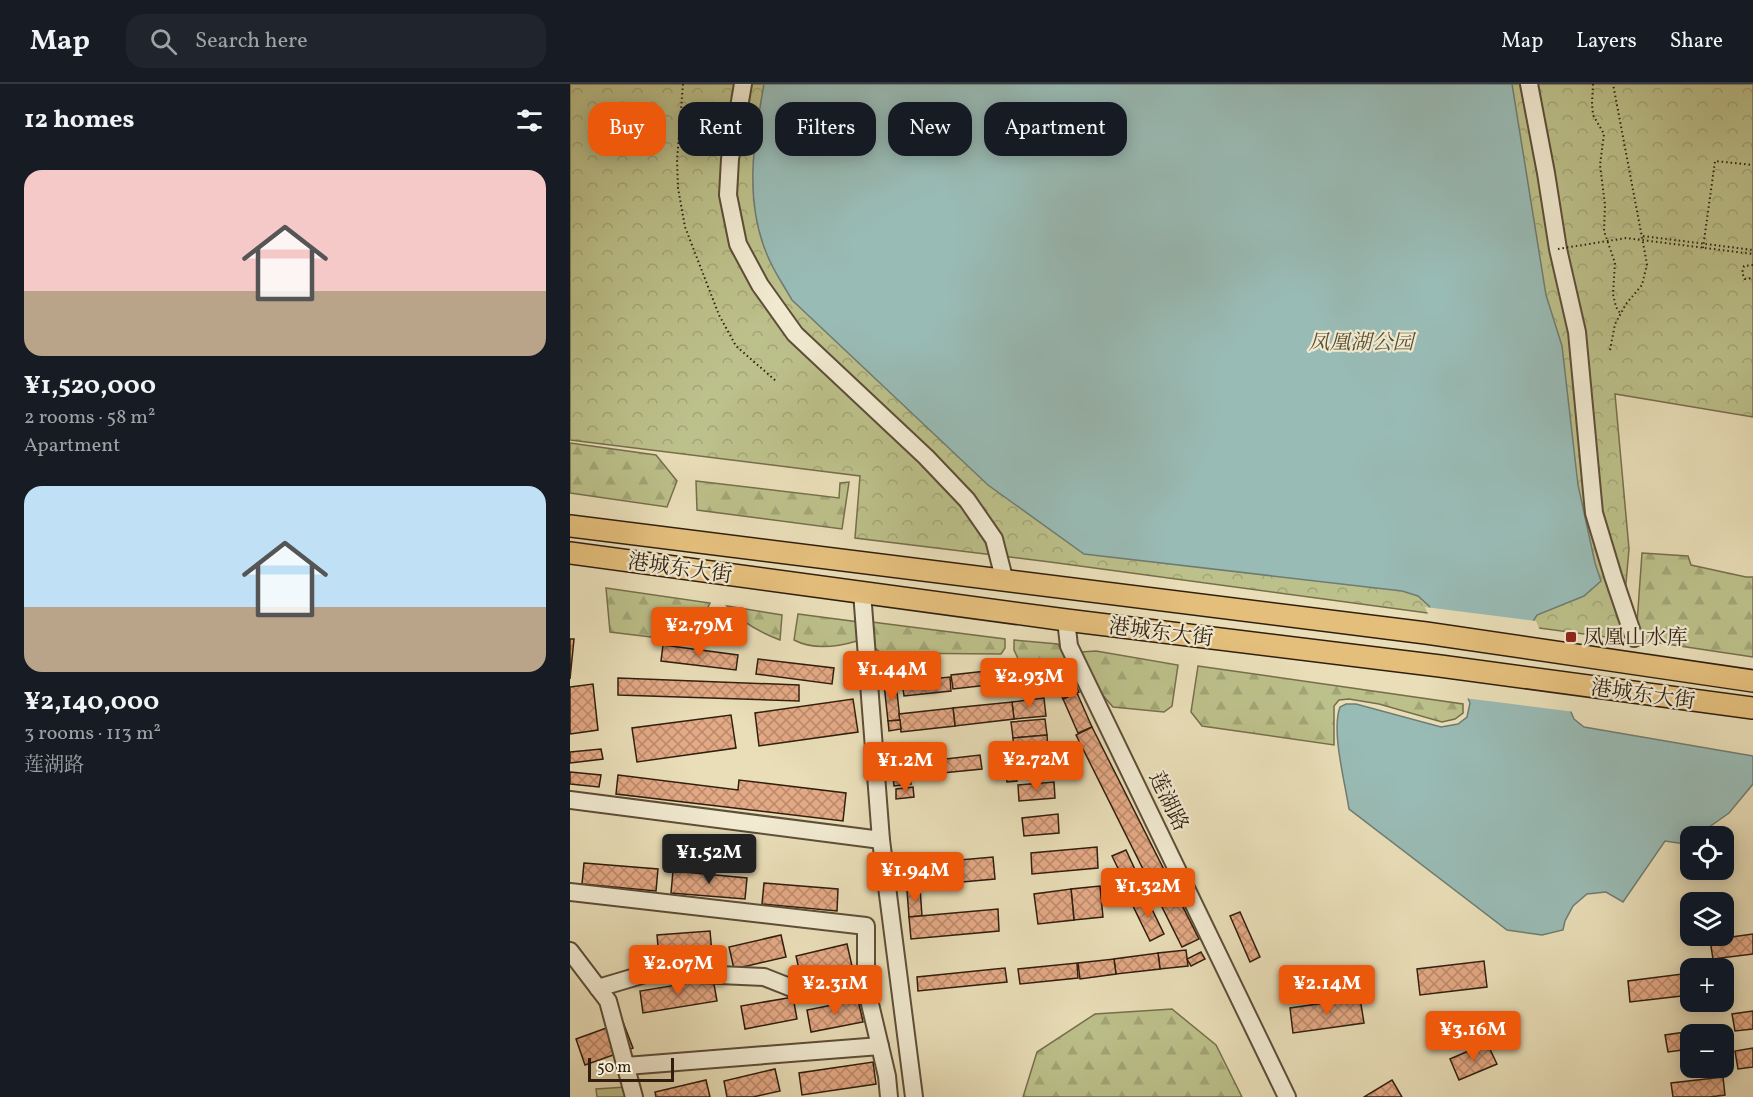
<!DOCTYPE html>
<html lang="en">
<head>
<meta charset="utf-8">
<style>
  body { margin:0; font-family:Vollkorn,"Noto Serif SC",serif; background:#20242c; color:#f1f3f6; height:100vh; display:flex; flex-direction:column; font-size:22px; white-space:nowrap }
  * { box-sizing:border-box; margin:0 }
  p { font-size:20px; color:#9ea1a6 }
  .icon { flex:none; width:33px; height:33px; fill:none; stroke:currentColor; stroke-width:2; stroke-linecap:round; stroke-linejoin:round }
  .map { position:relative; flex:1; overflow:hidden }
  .drawer { display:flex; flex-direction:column; background:#171b24; width:570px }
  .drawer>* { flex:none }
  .hud { position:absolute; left:18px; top:18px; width:570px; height:54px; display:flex; gap:12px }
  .tools { position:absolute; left:1110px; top:742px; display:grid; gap:12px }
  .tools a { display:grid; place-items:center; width:54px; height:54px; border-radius:12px; background:#171b24; box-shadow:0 3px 15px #0003; font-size:30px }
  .scale { position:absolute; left:18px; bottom:15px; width:86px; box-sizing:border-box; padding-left:6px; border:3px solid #301e0e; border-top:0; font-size:16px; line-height:21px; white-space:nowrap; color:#301e0e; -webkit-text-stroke:4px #f1ead1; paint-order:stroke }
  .price { position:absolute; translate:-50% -51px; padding:0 14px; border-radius:6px; background:#ea580c; color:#fff; font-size:20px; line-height:39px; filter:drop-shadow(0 2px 3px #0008) }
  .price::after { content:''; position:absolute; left:50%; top:36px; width:18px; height:14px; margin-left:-9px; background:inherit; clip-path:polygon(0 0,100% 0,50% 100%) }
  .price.selected { background:#222; color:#fff }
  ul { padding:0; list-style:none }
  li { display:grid; align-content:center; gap:12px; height:318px; padding:0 24px }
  li span { display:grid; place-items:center; height:186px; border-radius:18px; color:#555 }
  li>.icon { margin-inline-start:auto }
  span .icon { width:108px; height:108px; fill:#fffc; stroke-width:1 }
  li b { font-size:26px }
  h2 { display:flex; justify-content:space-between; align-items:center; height:72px; padding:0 24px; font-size:26px }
  .tag { padding:0 21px; border-radius:18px; background:#171b24; box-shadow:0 3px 15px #0003; font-size:21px; line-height:54px }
  .tag.selected { background:#ea580c; color:#fff }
  header { display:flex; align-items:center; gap:36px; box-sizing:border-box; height:84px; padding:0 30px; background:#171b24; border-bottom:2px solid #363941 }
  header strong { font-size:28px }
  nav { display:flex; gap:33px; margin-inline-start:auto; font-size:21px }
  .search { width:420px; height:54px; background:#20242c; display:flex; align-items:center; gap:15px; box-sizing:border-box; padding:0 21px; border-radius:18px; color:#9ea1a6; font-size:22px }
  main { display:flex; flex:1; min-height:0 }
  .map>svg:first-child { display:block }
  .forest { fill:url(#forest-firs); stroke:#766f4c; stroke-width:1.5 }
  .park { fill:url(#park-crowns); stroke:#766f4c; stroke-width:1.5 }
  .pitch { fill:#bcc08a; stroke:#766f4c; stroke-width:1.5 }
  .water { fill:#99bbb5; stroke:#6f7c72; stroke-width:1.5 }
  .pier { fill:#e9deb8 }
  .building { fill:url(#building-cross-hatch); stroke:#301e0e; stroke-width:1.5 }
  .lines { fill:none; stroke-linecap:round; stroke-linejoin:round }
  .minor-casing { stroke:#5e4e38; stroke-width:20 }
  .major-casing { stroke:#301e0e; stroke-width:24 }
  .path { stroke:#301e0e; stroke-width:2; stroke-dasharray:1.5 3; stroke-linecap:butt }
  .minor { stroke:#f1ead1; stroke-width:16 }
  .major { stroke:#e4bf7c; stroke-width:21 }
  .path-bridge { stroke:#301e0e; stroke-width:2; stroke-dasharray:1.5 3; stroke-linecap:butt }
  .poi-dot { fill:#8f2418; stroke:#f1ead1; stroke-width:2 }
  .labels { text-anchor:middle; stroke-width:4.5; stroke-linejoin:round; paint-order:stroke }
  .park-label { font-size:21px; font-style:italic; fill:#5a4f33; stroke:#f1ead1 }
  .street-label { font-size:21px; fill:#301e0e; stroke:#f1ead1 }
  .poi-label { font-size:21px; fill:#301e0e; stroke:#f1ead1; text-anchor:start }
</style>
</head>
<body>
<header>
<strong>Map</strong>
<div class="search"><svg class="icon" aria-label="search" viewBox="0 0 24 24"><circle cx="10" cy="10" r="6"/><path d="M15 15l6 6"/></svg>Search here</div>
<nav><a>Map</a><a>Layers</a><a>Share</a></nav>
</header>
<main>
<section class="drawer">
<h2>12 homes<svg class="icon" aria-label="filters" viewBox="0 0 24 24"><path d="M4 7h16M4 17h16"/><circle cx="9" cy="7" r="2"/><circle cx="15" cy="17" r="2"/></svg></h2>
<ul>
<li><span style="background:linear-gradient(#f6c9c9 65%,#b9a48a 0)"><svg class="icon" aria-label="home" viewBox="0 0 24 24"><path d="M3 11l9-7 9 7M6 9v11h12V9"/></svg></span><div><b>¥1,520,000</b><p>2 rooms · 58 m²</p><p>Apartment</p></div></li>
<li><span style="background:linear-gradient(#bfe0f5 65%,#b9a48a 0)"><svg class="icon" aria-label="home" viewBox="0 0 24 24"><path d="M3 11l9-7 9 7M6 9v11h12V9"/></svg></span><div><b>¥2,140,000</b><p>3 rooms · 113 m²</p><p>莲湖路</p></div></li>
</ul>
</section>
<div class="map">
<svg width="1183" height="1013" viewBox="0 0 1183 1013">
  <defs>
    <pattern id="forest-firs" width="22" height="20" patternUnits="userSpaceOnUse" patternTransform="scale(1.5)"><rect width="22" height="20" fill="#bcc08a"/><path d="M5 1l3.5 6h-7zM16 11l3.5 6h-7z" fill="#a2a576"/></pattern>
    <pattern id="park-crowns" width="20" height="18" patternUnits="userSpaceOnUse" patternTransform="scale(1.5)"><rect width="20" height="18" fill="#bcc08a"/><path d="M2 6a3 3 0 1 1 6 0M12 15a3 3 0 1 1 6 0" fill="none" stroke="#a2a576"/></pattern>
    <pattern id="building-cross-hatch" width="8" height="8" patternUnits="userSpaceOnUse" patternTransform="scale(1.5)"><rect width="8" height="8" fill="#e4a985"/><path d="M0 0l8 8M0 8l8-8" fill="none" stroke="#b9896b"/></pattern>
  </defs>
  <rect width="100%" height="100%" fill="#e9deb8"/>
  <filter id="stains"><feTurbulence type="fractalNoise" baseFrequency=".00333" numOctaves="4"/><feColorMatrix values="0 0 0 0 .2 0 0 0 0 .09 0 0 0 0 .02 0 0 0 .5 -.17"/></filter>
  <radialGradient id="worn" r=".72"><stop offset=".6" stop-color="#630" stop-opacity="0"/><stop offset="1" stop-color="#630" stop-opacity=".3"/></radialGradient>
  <g class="forest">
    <polygon points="0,359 86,371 107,397 97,423 0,409"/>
    <polygon points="126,397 269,414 270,399 279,398 272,445 127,426"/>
    <polygon points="1072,469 1118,472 1121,481 1176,493 1183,493 1183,573 1070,556 1067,539"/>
    <polygon points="36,504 140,519 138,523 120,535 93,533 89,554 40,548"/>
    <path d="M157 522 212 531 210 556C189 548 171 538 157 522Z"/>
    <path d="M228 530 289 538 287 557C267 563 243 566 224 556Z"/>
    <polygon points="302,538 435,555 435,564 431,570 311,569 304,563"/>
    <polygon points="444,556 488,560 496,576 478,585 452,583 444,566"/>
    <polygon points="526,567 608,581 602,622 594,628 543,623 524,601 511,568"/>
    <polygon points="628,582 893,620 893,629 885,635 872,638 809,620 779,615 769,616 764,622 764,661 632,642 621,628"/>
    <polygon points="602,925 646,961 672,1013 453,1013 467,968 525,930"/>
  </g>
  <polygon class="park" points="0,0 1183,0 1183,333 1045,310 1059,465 1051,555 480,478 285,454 290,392 0,356"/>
  <polygon class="pitch" points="56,1003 57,1013 27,1013 26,1005"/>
  <path class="water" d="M194 0H942L976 211 992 262 1008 401 1025 479 1031 497 1014 512 967 531 962 539 1004 635 1014 643 1183 672V700L1159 729 1125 753H1120V756L1115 760 1095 757 1053 818 1036 808 1017 810 1003 822 995 837 993 846 972 851 937 846 779 725C775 698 761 647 770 623L776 620H786L871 643 888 640 897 633 900 619 859 522 848 512 832 507 514 470 418 401 222 216C213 200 202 185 196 168 174 114 184 55 194 0Z"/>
  <polygon class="pier" points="855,523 966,537 1005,628 894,614"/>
  <g class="building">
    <polygon points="0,555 4,555 0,595"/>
    <polygon points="93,561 168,571 166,586 91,577"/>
    <polygon points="188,575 264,584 262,600 186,590"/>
    <polygon points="496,580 509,608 493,615 481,587"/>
    <polygon points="434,585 436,599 383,605 381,591"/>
    <polygon points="380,593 381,607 334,612 332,598"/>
    <polygon points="48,594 229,601 229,617 48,611"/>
    <polygon points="326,599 330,636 318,637 314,600"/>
    <polygon points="23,600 28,646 0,650 0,603"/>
    <polygon points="507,609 522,643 508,649 493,615"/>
    <polygon points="474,614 476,632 444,635 442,618"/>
    <polygon points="283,615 288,648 189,662 185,629"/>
    <polygon points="442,618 444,635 385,642 383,624"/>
    <polygon points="383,624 385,642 331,648 329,630"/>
    <polygon points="161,631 166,664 67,678 62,644"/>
    <polygon points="475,635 477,651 443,654 441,638"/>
    <polygon points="330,636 331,645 319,647 318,637"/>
    <polygon points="522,643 629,855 612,863 506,651"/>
    <polygon points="477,651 478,666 444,669 443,654"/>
    <polygon points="31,665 33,675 0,679 0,668"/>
    <polygon points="478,666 480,679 445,682 444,669"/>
    <polygon points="410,671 412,685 342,692 341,679"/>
    <polygon points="339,679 341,700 324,702 322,681"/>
    <polygon points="445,684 447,697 437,698 435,685"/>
    <polygon points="0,688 31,691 29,703 0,700"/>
    <polygon points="48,691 168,706 169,696 276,709 273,737 46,710"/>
    <polygon points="484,698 485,714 449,717 448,701"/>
    <polygon points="343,703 344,713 326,715 326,705"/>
    <polygon points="488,730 489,749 454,752 452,734"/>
    <polygon points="527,763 528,784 462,790 461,769"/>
    <polygon points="556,766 573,803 560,809 542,772"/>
    <polygon points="423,773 425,795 336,803 334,781"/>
    <polygon points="14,779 88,785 86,807 12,800"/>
    <polygon points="103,787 177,794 175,815 101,809"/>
    <polygon points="194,799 268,805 267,827 192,820"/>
    <polygon points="530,802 533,833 504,836 501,805"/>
    <polygon points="350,804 352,832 339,833 337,806"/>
    <polygon points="501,805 504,836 468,840 464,810"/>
    <polygon points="576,813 594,850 580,857 562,820"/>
    <polygon points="428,825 429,847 341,855 339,833"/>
    <polygon points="670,828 690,873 680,878 660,832"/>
    <polygon points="140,847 142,869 89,874 87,851"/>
    <polygon points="1183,850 1183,870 1143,875 1140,856"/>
    <polygon points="211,851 216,873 164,885 159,863"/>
    <polygon points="277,860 282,882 231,894 226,872"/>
    <polygon points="616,866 618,882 590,885 588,869"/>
    <polygon points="631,868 635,875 621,882 617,875"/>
    <polygon points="588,869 590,885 546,890 544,875"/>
    <polygon points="544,875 546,890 510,895 508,879"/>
    <polygon points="914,877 917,903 850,911 847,885"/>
    <polygon points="507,879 508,894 450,900 448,885"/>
    <polygon points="435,884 437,898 348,907 347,893"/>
    <polygon points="1120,889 1120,911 1060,918 1058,897"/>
    <polygon points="143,895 147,917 73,929 70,907"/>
    <polygon points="223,913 227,935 175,945 171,922"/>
    <polygon points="790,914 794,939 723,949 720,924"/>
    <polygon points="288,916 293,938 241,948 237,926"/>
    <polygon points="1183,927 1183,945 1165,947 1162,930"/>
    <polygon points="53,938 63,964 15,981 6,955"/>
    <polygon points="1143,944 1143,951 1120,951 1120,965 1098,968 1095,951"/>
    <polygon points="917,959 927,980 889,996 880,975"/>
    <polygon points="1183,964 1183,983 1168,985 1165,967"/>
    <polygon points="303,978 306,1000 232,1011 229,989"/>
    <polygon points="205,985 210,1007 183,1013 157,1013 154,997"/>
    <polygon points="1153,993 1155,1011 1140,1013 1103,1013 1101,999"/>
    <polygon points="136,996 140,1013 86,1013 85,1008"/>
    <polygon points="822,996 832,1013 794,1013"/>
  </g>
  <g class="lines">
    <g class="minor-casing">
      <g id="minor">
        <polyline points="173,0 160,75 158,111 168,160 190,201 225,250 356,373 397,416 424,455 435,498"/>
        <polyline points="959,0 976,89 988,165 1007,248 1024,429 1043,492 1064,554"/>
        <polyline points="496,536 499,562 717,1013"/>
        <polyline points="0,716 311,756 292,508"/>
        <polyline points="311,756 344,1013"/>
        <polyline points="0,808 296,842 296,903 317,992 319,1013"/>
        <polyline points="0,867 38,917 64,1013"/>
        <polyline points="28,904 82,888 194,893 227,906 296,903"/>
        <polyline points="56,982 310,962"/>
      </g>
    </g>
    <g class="major-casing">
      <g id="major">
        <polyline points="0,442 856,549 1183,597"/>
        <polyline points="0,469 496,536 870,582 1183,624"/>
      </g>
    </g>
    <g class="path">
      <polyline points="113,0 107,76 108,104 115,143 149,231 166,262 206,297"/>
      <polyline points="1023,0 1022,20 1023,31 1034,50 1030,81 1035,121 1034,147 1045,179 1043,210 1046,223 1050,229"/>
      <polyline points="1073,152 1183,166"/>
      <polyline points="1183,181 1174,182 1172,189 1175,195 1183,194"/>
      <polyline points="1040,266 1045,240 1056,220 1072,201 1077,180 1043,0"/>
    </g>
    <use href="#minor" class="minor"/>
    <use href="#major" class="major"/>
    <g class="path-bridge">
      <polyline points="1133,164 1145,77 1183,81"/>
      <polyline points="988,165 1056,154 1183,170"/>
    </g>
  </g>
  <rect class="poi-dot" x="995" y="547" width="12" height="12" rx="3"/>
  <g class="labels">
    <g class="park-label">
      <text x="791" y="265">凤凰湖公园</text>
    </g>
    <g class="street-label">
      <text transform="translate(110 484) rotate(8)" y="7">港城东大街</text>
      <text transform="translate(591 548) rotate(7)" y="7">港城东大街</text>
      <text transform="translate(1073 610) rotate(8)" y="7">港城东大街</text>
      <text transform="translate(599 717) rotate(64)" y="7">莲湖路</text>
    </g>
    <g class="poi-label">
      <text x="1013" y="560">凤凰山水库</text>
    </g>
  </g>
  <rect width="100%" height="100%" filter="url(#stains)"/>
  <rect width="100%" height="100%" fill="url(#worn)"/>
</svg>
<div class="tools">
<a><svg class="icon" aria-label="locate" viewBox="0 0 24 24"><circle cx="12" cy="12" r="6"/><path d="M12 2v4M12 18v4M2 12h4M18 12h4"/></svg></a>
<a><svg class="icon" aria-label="layers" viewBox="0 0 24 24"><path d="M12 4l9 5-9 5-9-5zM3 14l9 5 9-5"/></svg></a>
<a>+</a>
<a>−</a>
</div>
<div class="scale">50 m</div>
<b class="price" style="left:129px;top:574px">¥2.79M</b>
<b class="price" style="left:322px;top:618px">¥1.44M</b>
<b class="price" style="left:459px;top:625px">¥2.93M</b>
<b class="price" style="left:466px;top:708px">¥2.72M</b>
<b class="price" style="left:335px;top:709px">¥1.2M</b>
<b class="price selected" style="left:139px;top:801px">¥1.52M</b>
<b class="price" style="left:345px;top:819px">¥1.94M</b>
<b class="price" style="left:578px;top:835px">¥1.32M</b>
<b class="price" style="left:108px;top:912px">¥2.07M</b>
<b class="price" style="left:265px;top:932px">¥2.31M</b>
<b class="price" style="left:757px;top:932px">¥2.14M</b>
<b class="price" style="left:903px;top:978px">¥3.16M</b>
<div class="hud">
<a class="tag selected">Buy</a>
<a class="tag">Rent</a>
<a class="tag">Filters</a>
<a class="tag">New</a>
<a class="tag">Apartment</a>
</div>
</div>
</main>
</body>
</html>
